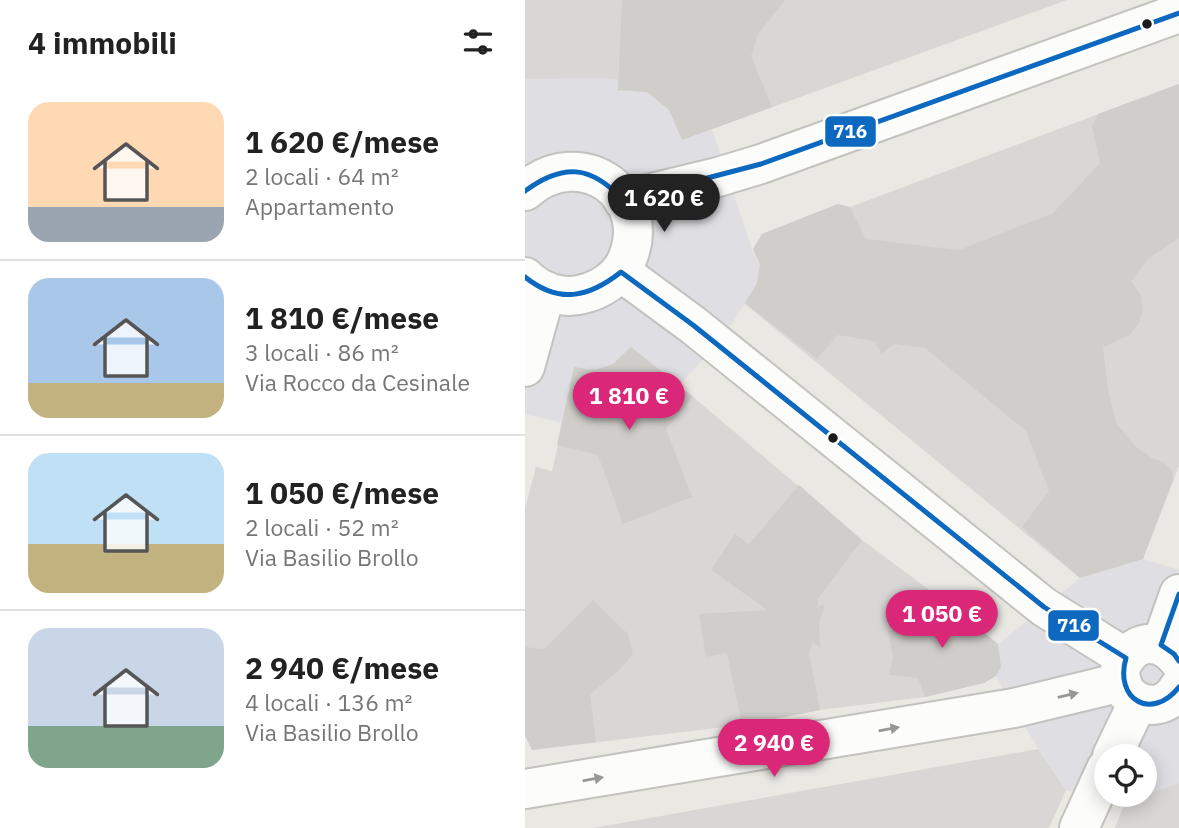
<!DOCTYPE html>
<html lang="it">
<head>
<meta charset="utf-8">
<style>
  body { margin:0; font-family:"IBM Plex Sans",sans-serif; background:#f2f2f2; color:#222; height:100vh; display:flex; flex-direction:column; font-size:26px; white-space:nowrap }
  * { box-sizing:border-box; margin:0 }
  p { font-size:23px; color:#767676 }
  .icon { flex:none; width:38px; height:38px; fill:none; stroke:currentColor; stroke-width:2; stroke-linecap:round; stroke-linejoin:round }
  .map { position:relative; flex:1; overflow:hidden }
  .details { display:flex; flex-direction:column; background:#fff; width:525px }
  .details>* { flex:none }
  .buttons { position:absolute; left:569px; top:744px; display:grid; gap:14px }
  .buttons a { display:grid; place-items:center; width:63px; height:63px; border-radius:50%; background:#fff; box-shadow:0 4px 18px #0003; font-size:35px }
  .price { position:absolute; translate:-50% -60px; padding:0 16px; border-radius:24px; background:#db2777; color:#fff; font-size:23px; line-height:46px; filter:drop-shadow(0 2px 4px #0008) }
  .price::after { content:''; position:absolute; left:50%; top:42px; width:21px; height:16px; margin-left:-10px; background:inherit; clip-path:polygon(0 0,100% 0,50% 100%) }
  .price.selected { background:#222; color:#fff }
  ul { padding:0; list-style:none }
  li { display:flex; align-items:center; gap:21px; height:175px; padding:0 28px }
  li+li { border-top:2px solid #e0e0e0 }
  li span { display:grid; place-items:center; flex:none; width:196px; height:140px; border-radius:21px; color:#555 }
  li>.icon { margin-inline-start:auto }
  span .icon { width:84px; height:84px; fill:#fffc; stroke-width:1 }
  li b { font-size:30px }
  h2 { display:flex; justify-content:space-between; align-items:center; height:84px; padding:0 28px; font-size:30px }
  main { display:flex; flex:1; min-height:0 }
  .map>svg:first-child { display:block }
  .residential { fill:#d9d7d5 }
  .plaza { fill:#dfdee2; fill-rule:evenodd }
  .building { fill:#d0ceca }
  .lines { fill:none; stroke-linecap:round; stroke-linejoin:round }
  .minor-casing { stroke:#c2c2bf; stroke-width:42 }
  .minor { stroke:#fcfcfb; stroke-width:38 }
  .bus-1-casing { stroke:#fff; stroke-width:10 }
  .bus-1 { stroke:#0c69bf; stroke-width:5 }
  .oneway { fill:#979796 }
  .bus-dot { fill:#1b1b1b; stroke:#fff; stroke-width:2.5 }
  .line-badge { stroke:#fff; stroke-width:2.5 }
  .badge-label { font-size:19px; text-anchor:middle; font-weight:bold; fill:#fff }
</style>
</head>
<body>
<main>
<section class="details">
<h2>4 immobili<svg class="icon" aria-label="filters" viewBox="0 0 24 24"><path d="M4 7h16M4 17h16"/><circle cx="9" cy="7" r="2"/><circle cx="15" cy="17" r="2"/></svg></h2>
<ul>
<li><span style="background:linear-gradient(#ffd9b3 75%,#9aa5b1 0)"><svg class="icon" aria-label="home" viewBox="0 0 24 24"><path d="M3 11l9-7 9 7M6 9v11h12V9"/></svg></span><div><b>1 620 €/mese</b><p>2 locali · 64 m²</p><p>Appartamento</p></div></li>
<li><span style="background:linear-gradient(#a9c7e8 75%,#c2b280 0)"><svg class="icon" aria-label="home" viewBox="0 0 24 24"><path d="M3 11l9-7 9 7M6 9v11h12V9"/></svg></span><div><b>1 810 €/mese</b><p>3 locali · 86 m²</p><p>Via Rocco da Cesinale</p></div></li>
<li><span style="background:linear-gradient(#bfe0f5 65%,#c2b280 0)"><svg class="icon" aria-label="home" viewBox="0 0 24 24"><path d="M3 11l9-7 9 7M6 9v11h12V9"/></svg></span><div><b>1 050 €/mese</b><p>2 locali · 52 m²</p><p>Via Basilio Brollo</p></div></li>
<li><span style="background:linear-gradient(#c9d6e8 70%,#7fa58c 0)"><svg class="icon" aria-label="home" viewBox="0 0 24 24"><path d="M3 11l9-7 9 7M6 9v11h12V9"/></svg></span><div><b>2 940 €/mese</b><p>4 locali · 136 m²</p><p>Via Basilio Brollo</p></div></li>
</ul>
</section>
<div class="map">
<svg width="654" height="828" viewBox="0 0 654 828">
  <rect width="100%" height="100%" fill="#eae8e3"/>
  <g class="residential">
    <polygon points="0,0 542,0 157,140 122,92 93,91 93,80 0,79"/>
    <polygon points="654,84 654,466 618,559 555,578 220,304 232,283 235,264 228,249 237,234 313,204 325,207"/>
    <polygon points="106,347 140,373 337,540 418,600 473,644 476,667 471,676 459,683 400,697 295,710 217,725 7,750 0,736 0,508 11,467 27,471 38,423 70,370 88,364"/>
    <polygon points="513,749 541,790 524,828 68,828"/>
    <polygon points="654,783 654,828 590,828 600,802"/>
  </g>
  <g class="plaza">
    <polygon points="74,78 94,80 93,91 122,92 187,129 227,249 235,264 232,283 220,304 192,345 154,385 106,347 88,364 70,370 38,423 0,414 0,79"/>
    <path d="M618 559 654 570V783L600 802 567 798 541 790 513 749 471 676 476 667 473 644 555 578ZM581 756H620V794H581Z"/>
  </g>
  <g class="building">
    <polygon points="97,0 260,0 233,34 226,56 247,107 157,140 144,110 122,92 93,90"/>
    <polygon points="654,84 654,238 623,259 606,281 616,296 618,310 614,323 605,335 578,347 583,390 591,423 611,447 627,458 638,462 647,470 648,480 618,559 555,578 497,527 524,491 501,431 400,348 370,344 356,354 350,341 313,335 292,359 220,303 232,283 235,264 228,249 237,234 313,204 325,207 341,239 434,250 528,213 575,163 567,126 573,114"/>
    <polygon points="106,347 168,397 141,429 167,497 98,524 73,455 32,445 49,367 70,370 88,364"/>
    <polygon points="274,485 337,540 293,599 293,606 300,605 294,623 295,648 288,642 284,653 295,710 217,725 202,653 181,657 174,614 242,610 186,570 210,534 224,544"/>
    <polygon points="68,600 103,634 108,654 93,671 65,694 71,742 7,750 0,735 0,647 19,649"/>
    <polygon points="418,600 473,644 476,667 471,676 459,683 400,697 393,678 364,675 368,657 363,632 376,626 382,602 405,610"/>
  </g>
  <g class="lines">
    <g class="minor-casing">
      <g id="minor">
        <path d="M0 191C56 141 133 196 100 264 92 279 75 290 58 294 37 300 15 292 0 277"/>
        <polyline points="98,200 193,177 236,164 654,13"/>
        <polyline points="96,272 168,325 519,607 601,658"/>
        <polyline points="0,367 21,291"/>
        <polyline points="636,645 654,594"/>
        <path d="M654 661C646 650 636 643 622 644 614 645 608 649 603 655 574 688 631 729 654 687"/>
        <polyline points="587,756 613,702"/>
        <polyline points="0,789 489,708 597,682"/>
        <polyline points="554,828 581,769"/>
      </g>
    </g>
    <use href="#minor" class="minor"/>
    <g class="bus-1-casing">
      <g id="bus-1">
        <path d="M0 191C38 163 66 165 98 200L236 164 654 13"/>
        <path d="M0 277C34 304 63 298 96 272L168 325 519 607 601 658C589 699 626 722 654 687"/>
        <polyline points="654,594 636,645 649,654 654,661"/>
      </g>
    </g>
    <use href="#bus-1" class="bus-1"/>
  </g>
  <defs><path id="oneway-solid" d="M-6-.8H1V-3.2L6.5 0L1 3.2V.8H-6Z" transform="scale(1.75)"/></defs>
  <g class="oneway">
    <use href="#oneway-solid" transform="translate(543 695) rotate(-13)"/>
    <use href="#oneway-solid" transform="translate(364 729) rotate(-10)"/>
    <use href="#oneway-solid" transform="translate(68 779) rotate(-10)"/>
  </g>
  <g class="bus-dot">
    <circle cx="622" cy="24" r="6"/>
    <circle cx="308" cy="438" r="6"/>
  </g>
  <g class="line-badge">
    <rect x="299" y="115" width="53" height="33" rx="7" fill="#0c69bf"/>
    <rect x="522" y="609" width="53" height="33" rx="7" fill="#0c69bf"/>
  </g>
  <g class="badge-label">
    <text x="325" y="138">716</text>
    <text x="549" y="632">716</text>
  </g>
</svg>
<div class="buttons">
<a><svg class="icon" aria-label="locate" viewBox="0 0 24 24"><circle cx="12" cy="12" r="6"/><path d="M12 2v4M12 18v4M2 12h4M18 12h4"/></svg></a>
</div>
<b class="price selected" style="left:139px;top:234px">1 620 €</b>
<b class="price" style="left:104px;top:432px">1 810 €</b>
<b class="price" style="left:417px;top:650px">1 050 €</b>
<b class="price" style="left:249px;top:779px">2 940 €</b>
</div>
</main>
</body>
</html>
